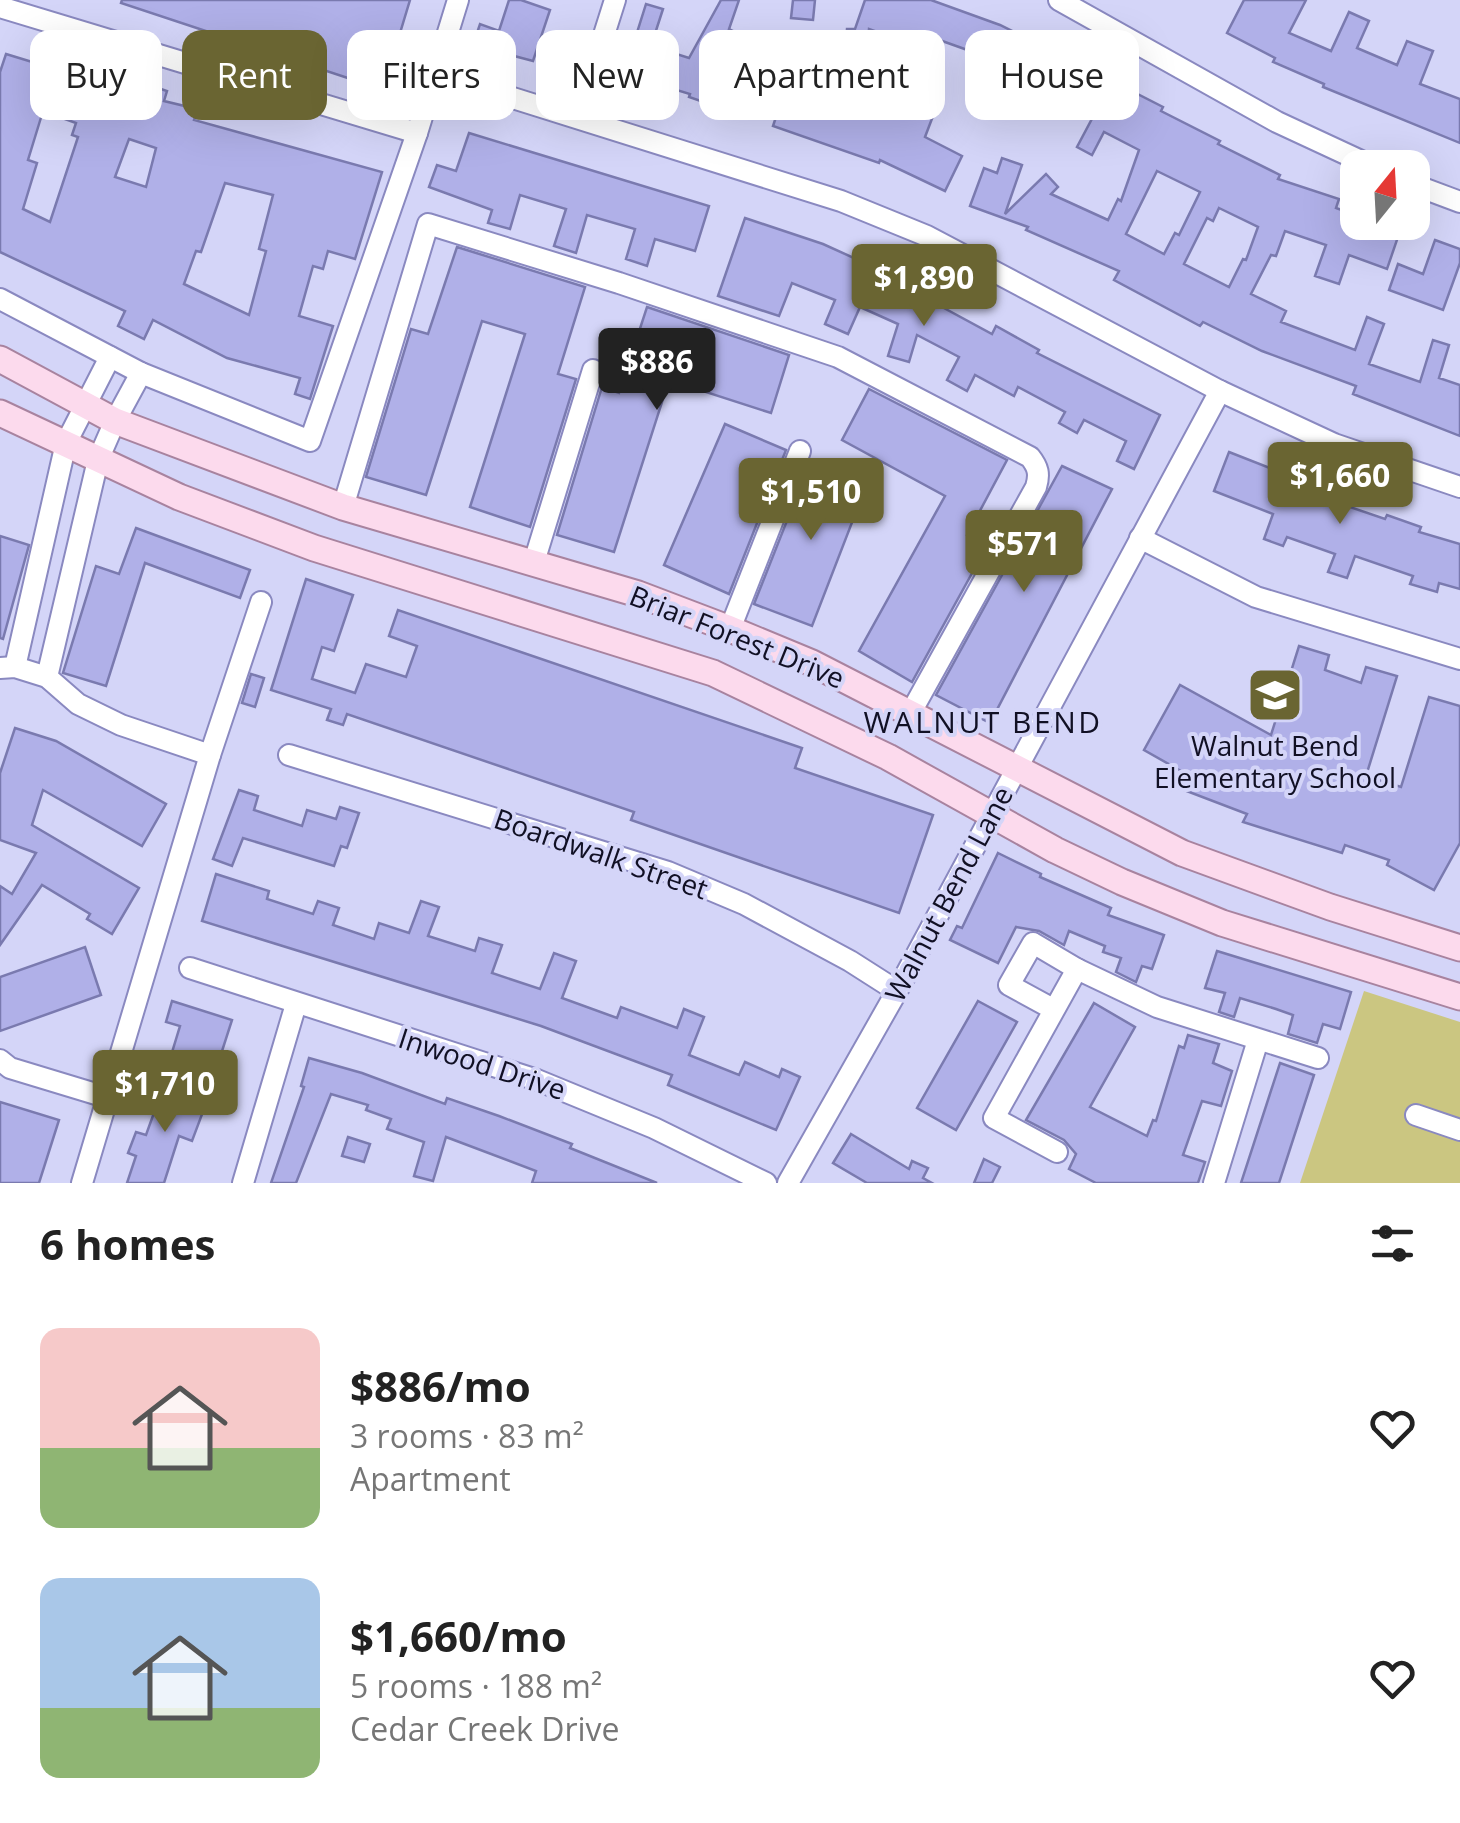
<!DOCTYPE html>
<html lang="en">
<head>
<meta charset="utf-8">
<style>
  body { margin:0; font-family:"Open Sans",sans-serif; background:#f6f6f6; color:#222; height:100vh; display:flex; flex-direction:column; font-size:38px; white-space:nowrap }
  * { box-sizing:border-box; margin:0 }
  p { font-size:32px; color:#767676 }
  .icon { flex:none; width:55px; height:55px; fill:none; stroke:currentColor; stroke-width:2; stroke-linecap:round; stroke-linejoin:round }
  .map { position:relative; height:1183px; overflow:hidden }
  .drawer { display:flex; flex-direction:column; background:#fff; flex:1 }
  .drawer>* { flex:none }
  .banner { position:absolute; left:30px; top:30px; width:1400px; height:90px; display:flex; gap:20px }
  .needle { width:65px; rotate:18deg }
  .tools { position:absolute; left:1340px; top:150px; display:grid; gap:20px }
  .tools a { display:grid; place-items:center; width:90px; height:90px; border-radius:20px; background:#fff; box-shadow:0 10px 40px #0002; font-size:50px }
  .price { position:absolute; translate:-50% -85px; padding:0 22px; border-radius:10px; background:#6a6532; color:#fff; font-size:32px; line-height:65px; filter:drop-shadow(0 2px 5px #0008) }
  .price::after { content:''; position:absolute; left:50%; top:60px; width:30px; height:22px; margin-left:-15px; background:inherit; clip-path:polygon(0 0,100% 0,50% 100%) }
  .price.selected { background:#222; color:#fff }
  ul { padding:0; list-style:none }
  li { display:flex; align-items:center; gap:30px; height:250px; padding:0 40px }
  li span { display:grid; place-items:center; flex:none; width:280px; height:200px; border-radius:20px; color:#555 }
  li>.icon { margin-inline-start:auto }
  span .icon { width:120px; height:120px; fill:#fffc; stroke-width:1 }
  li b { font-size:42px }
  h2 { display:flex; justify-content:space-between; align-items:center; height:120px; padding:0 40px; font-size:42px }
  .pill { padding:0 35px; border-radius:20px; background:#fff; box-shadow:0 10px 40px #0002; font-size:35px; line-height:90px }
  .pill.selected { background:#6a6532; color:#fff }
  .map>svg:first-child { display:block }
  .green { fill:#cbc681 }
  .building { fill:#b0b0e8; stroke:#7a7aaf; stroke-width:2.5; fill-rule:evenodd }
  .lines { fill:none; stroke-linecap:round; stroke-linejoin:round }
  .minor-casing { stroke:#8a89c0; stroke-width:24 }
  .major-casing { stroke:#a8839f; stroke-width:29 }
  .minor { stroke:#fff; stroke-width:20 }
  .major { stroke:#fcdaed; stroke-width:25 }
  .labels { text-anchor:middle; stroke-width:8; stroke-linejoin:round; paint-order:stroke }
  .street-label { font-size:28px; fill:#111024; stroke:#d4d5f8 }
  .poi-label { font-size:28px; fill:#111024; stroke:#d4d5f8 }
  .neighbourhood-label { font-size:30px; letter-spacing:2.5px; fill:#111024; stroke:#d4d5f8 }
</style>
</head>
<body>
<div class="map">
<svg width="1460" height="1183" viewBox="0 0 1460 1183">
  <rect width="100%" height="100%" fill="#d4d5f8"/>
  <polygon class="green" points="1364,991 1460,1022 1460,1183 1300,1183"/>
  <g class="building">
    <polygon points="122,0 410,0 397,43 401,44 381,102 378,102 378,88 121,3"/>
    <polygon points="509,0 521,0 550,10 533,61 473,45 480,24 499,31"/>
    <path d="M721 0H739L729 29 735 32 717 65 763 81 769 63 791 70 788 78 800 83 795 100 829 112 845 59 847 29H855L865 0H931L1000 25 1043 46 1042 49 1102 76 1163 107 1161 111 1220 141 1218 144 1280 175 1278 179 1339 199 1336 208 1358 216V222H1377L1400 231 1387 269 1349 255 1339 284 1315 276 1326 245 1285 231 1276 256 1271 255 1251 294 1286 311 1281 322 1355 350 1367 317 1384 324 1369 364 1420 382 1433 340 1449 345 1439 378 1460 385V436L1353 394 1356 386 1262 351 1203 322 1200 326 1114 280 1119 271 1026 230 1028 227 970 206 984 168 997 173 1002 158 1022 165 1005 214 1046 174 1058 187 1051 194 1108 220 1118 199 1121 201 1139 150 1104 132 1092 155 1077 147 1095 113 984 62 987 57 931 37 925 71 904 66 908 43 869 29 866 69 857 98 907 118 919 87 941 95 925 137 962 156 945 191 880 160 879 163 773 126 778 111 749 102 744 116 689 97 690 94 624 74 646 4 663 9 651 46 689 58ZM1157 171 1200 192 1179 235 1175 233 1164 254 1126 234ZM1219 208 1258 227 1246 260 1243 259 1229 287 1184 264 1207 218 1213 221Z"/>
    <polygon points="793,0 815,0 813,20 791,18"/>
    <polygon points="1244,0 1306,0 1289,33 1331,51 1349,12 1369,21 1357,48 1397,65 1407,41 1433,51 1420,84 1460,99 1460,143 1323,87 1324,84 1273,62 1275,58 1227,33"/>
    <path d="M6 54 78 76 83 62 167 91 164 101 197 109 194 120 382 172 355 259 328 251 323 269 313 266 299 316 333 326 310 399 295 394 300 378 227 358 153 320 144 339 118 326 125 311 0 252V72ZM43 111 76 123 72 135 78 137 50 222 23 209 37 163 28 160ZM129 139 156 148 146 187 115 177ZM225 183 273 195 259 249 266 251 249 315 184 284 196 251 201 252Z"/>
    <polygon points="469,133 709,206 695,251 655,239 647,266 626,259 635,229 587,215 576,253 554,246 566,209 520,195 510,229 488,223 492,210 429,187 437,165 456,171"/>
    <polygon points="745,218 823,244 909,283 907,288 992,334 996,326 1039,350 1037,353 1160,415 1134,469 1117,461 1126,441 1084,420 1077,433 1059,423 1065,412 1018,387 1014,396 975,375 967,391 947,380 959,357 917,335 909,362 888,356 898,324 860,307 848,334 825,324 835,300 792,283 779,316 718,296"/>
    <polygon points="1435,240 1460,249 1460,263 1443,310 1389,290 1398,264 1423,274"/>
    <polygon points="457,247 585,287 558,374 576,379 530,527 470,507 525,334 482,321 426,495 366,477 411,329 428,334"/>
    <polygon points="647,307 789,355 771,413 669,380 614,552 557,535 602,387 619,393"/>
    <polygon points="869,389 1007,460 967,535 987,546 912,682 859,651 945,496 842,440"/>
    <polygon points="725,424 786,450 729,594 664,565"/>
    <polygon points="1229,452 1280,472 1279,476 1349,502 1347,506 1385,519 1387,515 1421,527 1419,532 1460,544 1460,589 1439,583 1437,592 1410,584 1413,576 1355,556 1347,578 1328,572 1335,554 1287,537 1283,546 1264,539 1273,514 1214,491"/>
    <polygon points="811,460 868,481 812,626 754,604"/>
    <polygon points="1062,466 1112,489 990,723 936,695"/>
    <polygon points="136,528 250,570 240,598 145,563 106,686 63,673 96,566 119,574"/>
    <polygon points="0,536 29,545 3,639 0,638"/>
    <polygon points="306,579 353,595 334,651 322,647 312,679 355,693 366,664 406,677 417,646 389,636 398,610 802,748 795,768 933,815 899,913 631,820 634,812 347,714 343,725 327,720 331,709 271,690"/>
    <polygon points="1299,646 1329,655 1325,670 1361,683 1366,667 1397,676 1366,776 1401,787 1429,697 1460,706 1460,843 1434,890 1387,865 1389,860 1345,845 1342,853 1243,822 1247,814 1176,787 1181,771 1144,750 1180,685 1271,735"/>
    <polygon points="251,674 264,678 255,707 242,703"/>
    <polygon points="15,728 56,741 166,804 142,846 43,790 32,825 139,888 112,934 87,919 90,914 42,885 0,945 0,886 12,894 36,853 0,840 0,773"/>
    <polygon points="239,790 258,796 254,810 302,826 307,810 336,819 340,807 359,813 347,848 341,846 334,866 243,838 232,866 213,859"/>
    <polygon points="998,853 1041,874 1040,877 1111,908 1108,915 1164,935 1152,969 1142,966 1136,982 1116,972 1121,958 1103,952 1105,946 1069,931 1064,945 1039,931 1016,927 998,963 950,940 957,926 962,928"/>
    <polygon points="216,874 269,891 267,899 313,914 318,901 339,908 333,925 374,939 379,923 409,933 421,901 439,907 428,936 475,951 479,938 502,945 492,973 540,989 554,953 576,961 562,998 617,1018 621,1007 677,1028 684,1009 704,1017 689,1055 739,1075 745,1062 779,1077 782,1069 800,1077 776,1130 668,1085 672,1075 541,1026 202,921"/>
    <polygon points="85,947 101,995 0,1031 0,977"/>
    <polygon points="1217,951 1351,992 1340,1029 1323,1024 1317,1043 1288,1034 1293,1015 1276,1009 1240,998 1234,1017 1219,1012 1225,993 1205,988"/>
    <polygon points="172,1001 232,1020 215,1073 170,1059 180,1026 166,1022"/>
    <polygon points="978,1001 1017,1022 956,1130 917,1108"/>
    <polygon points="1094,1003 1135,1027 1090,1107 1147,1136 1153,1120 1156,1121 1179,1046 1184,1048 1188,1035 1219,1044 1213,1063 1232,1071 1221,1106 1202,1101 1183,1155 1205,1162 1198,1183 1096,1183 1069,1169 1076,1154 1064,1140 1026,1120"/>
    <polygon points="309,1058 362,1073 445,1104 447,1098 499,1116 572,1144 570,1148 657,1183 532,1183 536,1171 446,1137 433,1181 414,1176 424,1142 387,1129 391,1119 366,1110 368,1105 331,1094 296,1183 271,1183 304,1087 301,1086"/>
    <polygon points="1280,1063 1314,1075 1279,1183 1241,1183"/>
    <polygon points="164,1085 207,1101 192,1141 179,1136 164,1183 127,1183 136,1156 128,1153 136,1132 146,1135"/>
    <polygon points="0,1102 59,1120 39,1183 0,1183"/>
    <polygon points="851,1134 909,1169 912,1161 928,1168 923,1178 932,1183 867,1183 833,1163"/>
    <polygon points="348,1137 370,1144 364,1162 342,1156"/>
    <polygon points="984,1159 1000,1167 992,1183 974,1183"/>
  </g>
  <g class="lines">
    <g class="minor-casing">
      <g id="minor">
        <polyline points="1059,0 1277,122 1376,168"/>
        <polyline points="0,7 417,133"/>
        <polyline points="465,83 841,201 927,236 1220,391 1334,444 1460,487"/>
        <polyline points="578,117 615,0"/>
        <polyline points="1412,184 1460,202"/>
        <polyline points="0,299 141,373 310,441 417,133 458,0"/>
        <path d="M343 507 428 224 619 283 838 357 1030 457C1038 467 1040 474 1036 487L910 714"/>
        <polyline points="1140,538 1256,597 1460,659"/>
        <polyline points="534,562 593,370"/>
        <polyline points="730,629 800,451"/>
        <polyline points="15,667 66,443 110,357"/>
        <polyline points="0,668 15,667 47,677 78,704 121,725 210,755"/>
        <polyline points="47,677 98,460 115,421 141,373"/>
        <polyline points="289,755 668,872 744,904 850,961 897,991"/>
        <polyline points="190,968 537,1080 654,1128 766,1183"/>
        <polyline points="1053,1009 1009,985 1033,943 1077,969 1157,1007 1318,1058"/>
        <polyline points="0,1060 10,1068 109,1098"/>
        <polyline points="1416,1115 1460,1130"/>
        <polyline points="1057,1152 994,1118 1077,969"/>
        <polyline points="82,1183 210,755 261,602"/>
        <polyline points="243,1183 296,1004"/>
        <polyline points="788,1183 897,991 1220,391"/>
        <polyline points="1214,1183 1258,1040"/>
      </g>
    </g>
    <g class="major-casing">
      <g id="major">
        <polyline points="0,359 115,421 343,507 638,594 730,629 812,663 1182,853 1330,907 1460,948"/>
        <polyline points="0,413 179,497 314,548 713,673 888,757 1055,850 1122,882 1222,923 1460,997"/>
      </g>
    </g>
    <use href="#minor" class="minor"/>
    <use href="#major" class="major"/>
  </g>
  <defs>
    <g id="school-square" transform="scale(2.875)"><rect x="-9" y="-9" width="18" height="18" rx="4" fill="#6a6532" stroke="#d4d5f8"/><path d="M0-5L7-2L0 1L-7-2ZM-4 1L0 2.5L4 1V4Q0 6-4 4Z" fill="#fff"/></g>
  </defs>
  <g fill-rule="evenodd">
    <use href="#school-square" x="1275" y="695"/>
  </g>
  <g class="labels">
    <g class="street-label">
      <text transform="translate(737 637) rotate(22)" y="10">Briar Forest Drive</text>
      <text transform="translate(601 854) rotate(19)" y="10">Boardwalk Street</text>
      <text transform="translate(949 894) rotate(-62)" y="10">Walnut Bend Lane</text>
      <text transform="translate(482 1064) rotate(18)" y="10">Inwood Drive</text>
    </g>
    <g class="poi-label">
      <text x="1275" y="756">Walnut Bend<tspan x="1275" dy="32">Elementary School</tspan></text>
    </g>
    <g class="neighbourhood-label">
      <text x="983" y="733">WALNUT BEND</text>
    </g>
  </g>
</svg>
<div class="tools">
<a><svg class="needle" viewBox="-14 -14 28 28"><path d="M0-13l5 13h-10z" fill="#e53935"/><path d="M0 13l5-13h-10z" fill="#767676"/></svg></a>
</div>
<b class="price" style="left:924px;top:329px">$1,890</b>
<b class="price selected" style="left:657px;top:413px">$886</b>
<b class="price" style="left:1340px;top:527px">$1,660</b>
<b class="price" style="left:811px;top:543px">$1,510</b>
<b class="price" style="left:1024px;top:595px">$571</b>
<b class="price" style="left:165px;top:1135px">$1,710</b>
<div class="banner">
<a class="pill">Buy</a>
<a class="pill selected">Rent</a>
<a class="pill">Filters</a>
<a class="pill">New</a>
<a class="pill">Apartment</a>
<a class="pill">House</a>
</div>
</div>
<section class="drawer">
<h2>6 homes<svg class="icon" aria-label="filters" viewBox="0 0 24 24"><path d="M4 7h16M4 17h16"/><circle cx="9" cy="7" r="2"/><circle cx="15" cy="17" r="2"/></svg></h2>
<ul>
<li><span style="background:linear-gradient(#f6c9c9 60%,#8fb573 0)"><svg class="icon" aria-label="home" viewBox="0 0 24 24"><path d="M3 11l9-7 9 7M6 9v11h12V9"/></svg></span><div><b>$886/mo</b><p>3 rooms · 83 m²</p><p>Apartment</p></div><svg class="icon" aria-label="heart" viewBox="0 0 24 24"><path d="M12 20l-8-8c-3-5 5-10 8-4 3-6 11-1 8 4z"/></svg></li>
<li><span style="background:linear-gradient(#a9c7e8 65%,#8fb573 0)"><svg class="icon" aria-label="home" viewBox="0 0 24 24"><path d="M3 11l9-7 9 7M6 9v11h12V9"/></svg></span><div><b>$1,660/mo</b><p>5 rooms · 188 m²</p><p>Cedar Creek Drive</p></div><svg class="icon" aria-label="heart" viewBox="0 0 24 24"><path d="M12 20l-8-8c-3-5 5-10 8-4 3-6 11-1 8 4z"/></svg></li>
</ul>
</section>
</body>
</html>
